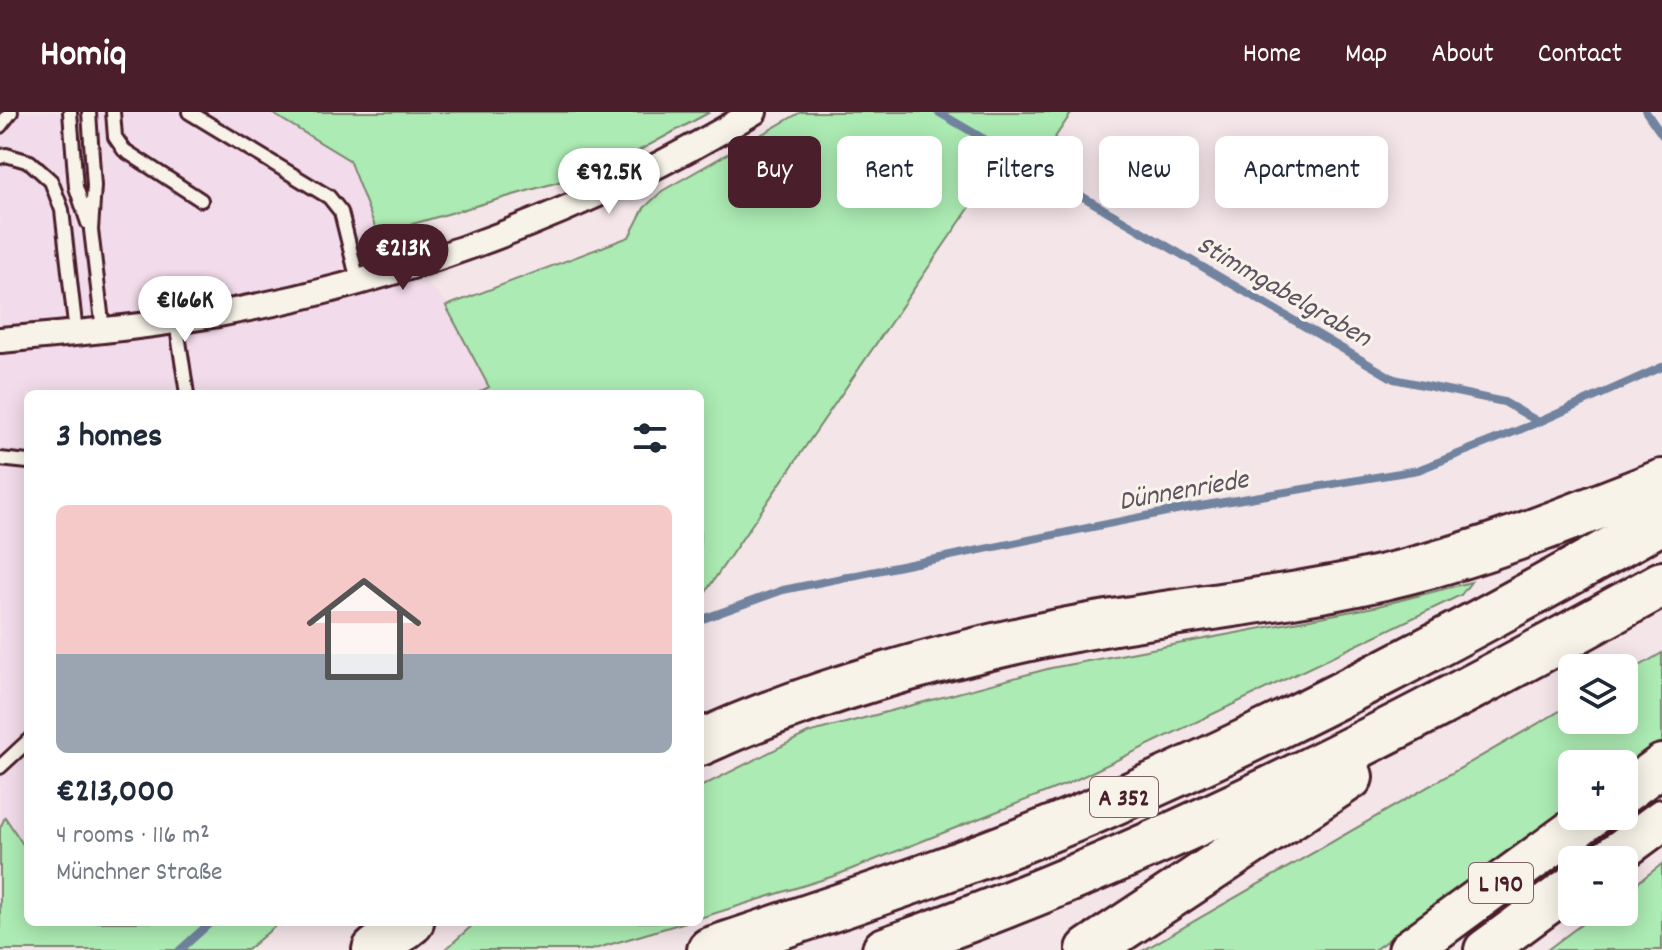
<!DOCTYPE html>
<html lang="en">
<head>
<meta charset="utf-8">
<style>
  body { margin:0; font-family:Dekko,sans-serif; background:#f6f6f7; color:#1f2937; height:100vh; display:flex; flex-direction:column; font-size:30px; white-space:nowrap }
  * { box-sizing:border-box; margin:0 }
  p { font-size:26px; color:#747a83 }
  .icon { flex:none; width:44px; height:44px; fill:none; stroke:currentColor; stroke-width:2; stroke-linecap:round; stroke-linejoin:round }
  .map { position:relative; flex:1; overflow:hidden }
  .panel { position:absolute; left:24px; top:278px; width:680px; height:536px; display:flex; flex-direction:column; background:#fff; border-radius:12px; box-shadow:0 4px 20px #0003 }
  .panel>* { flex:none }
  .guide { position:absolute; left:728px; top:24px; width:760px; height:72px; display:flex; gap:16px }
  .buttons { position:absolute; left:1558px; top:542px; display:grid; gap:16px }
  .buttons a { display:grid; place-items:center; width:80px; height:80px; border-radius:12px; background:#fff; box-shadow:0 4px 20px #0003; font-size:40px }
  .price { position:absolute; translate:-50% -68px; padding:0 18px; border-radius:28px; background:#fff; color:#222; font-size:26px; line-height:52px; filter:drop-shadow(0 2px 4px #0008) }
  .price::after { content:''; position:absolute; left:50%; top:48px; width:24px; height:18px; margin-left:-12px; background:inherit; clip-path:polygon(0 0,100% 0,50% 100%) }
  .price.current { background:#4a1f2b; color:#fff }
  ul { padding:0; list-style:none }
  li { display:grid; align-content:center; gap:16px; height:424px; padding:0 32px }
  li+li { border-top:2px solid #e0e1e3 }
  li span { display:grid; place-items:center; height:248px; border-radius:12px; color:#555 }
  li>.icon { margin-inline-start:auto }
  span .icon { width:144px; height:144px; fill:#fffc; stroke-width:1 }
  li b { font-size:34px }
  h2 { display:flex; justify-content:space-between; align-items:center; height:96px; padding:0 32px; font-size:34px }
  .pill { padding:0 28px; border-radius:12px; background:#fff; box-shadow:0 4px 20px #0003; font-size:28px; line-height:72px }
  .pill.current { background:#4a1f2b; color:#fff }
  header { display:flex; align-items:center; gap:48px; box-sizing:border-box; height:112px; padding:0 40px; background:#4a1f2b; color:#fff }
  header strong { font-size:38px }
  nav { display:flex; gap:44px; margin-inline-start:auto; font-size:28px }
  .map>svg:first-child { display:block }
  .built { fill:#f2dbea }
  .green { fill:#acebb3; stroke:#7b856f; stroke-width:2 }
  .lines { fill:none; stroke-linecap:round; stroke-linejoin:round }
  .stream { stroke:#71839e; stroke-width:8 }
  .service-casing { stroke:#4a1f2b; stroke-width:18 }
  .minor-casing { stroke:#4a1f2b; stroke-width:30 }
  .trunk-casing { stroke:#4a1f2b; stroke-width:46 }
  .motorway-casing { stroke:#4a1f2b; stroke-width:50 }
  .service { stroke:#f7f3e8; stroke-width:12 }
  .minor { stroke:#f7f3e8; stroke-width:24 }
  .trunk { stroke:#f7f3e8; stroke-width:40 }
  .motorway { stroke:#f7f3e8; stroke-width:44 }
  .labels { text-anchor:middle; stroke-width:6; stroke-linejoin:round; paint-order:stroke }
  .shield { fill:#f7f3e8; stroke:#7e5f64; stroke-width:2 }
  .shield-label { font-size:24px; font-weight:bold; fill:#4a1f2b }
  .water-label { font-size:28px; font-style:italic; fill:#5e5164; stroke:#f7f3e8 }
</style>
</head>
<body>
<header>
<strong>Homiq</strong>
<nav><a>Home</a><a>Map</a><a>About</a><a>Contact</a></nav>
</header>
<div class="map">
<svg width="1662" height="838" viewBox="0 0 1662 838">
  <rect width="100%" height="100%" fill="#f4e5e9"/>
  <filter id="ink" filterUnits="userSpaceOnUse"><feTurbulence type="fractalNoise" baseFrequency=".0125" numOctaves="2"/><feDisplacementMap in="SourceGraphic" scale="16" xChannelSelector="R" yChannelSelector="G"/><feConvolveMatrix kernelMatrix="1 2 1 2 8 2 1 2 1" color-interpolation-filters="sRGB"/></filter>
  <g filter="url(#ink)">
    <polygon class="built" points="0,0 270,0 349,48 378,122 459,203 494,282 28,282 28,810 0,838"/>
    <g class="green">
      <polygon points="270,0 710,0 607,56 378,122 349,48"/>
      <polygon points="801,0 1072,0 1019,79 992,63 700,488 700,282 476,282 489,275 446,194 629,125 644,96 662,79"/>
      <polygon points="1471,470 1461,483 1069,671 834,764 700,806 700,675 808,621 1051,556 1374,495"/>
      <polygon points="1662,541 1662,632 1624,659 1624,652 1572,652 1572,696 1374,838 1144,838 1572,592 1572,608 1624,608 1624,563"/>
      <polygon points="5,705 28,740 28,810 280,810 247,838 0,838 0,716"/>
      <polygon points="1662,752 1662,838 1547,838 1598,800 1624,800 1624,781"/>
      <polygon points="476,810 686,810 591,838 445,838"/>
    </g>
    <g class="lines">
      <g class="stream">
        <polyline points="938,0 1394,267 1504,290 1539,310"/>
        <polyline points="1646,0 1662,23"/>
        <polyline points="700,508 783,478 1176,398 1418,358 1539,310 1662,255"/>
        <polyline points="180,838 211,810"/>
      </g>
      <g class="service-casing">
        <g id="service">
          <polyline points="70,0 76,75 88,111"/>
          <polyline points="89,0 94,74 91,118 103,218"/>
          <polyline points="113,0 115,25 124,38 201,88"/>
          <polyline points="189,0 329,85 341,100 358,169"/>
          <polyline points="0,14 11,0"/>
          <polyline points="0,45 6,43 30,50 51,69 62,98 76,221"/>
          <polyline points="176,209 187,282"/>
          <polyline points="0,347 28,350"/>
          <polyline points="0,655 28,629"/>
        </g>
      </g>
      <g class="minor-casing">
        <path id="minor" d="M0 228C58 223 117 218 175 209 375 180 581 104 754 0"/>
      </g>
      <g class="trunk-casing">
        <g id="trunk">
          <polyline points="1624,681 1662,653"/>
          <polyline points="1608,748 1662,708"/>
          <polyline points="1409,838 1592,704"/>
          <polyline points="1485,838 1572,774"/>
        </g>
      </g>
      <g class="motorway-casing">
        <g id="motorway">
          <path d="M700 631C807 582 920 550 1034 525 1157 498 1283 491 1405 460 1493 438 1577 403 1662 370"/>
          <polyline points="375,838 411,810"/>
          <path d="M710 838C839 795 971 752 1096 698 1291 614 1478 513 1662 409"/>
          <path d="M885 838C1156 744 1412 611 1662 472"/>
          <polyline points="1089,838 1350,665"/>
        </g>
      </g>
      <use href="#service" class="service"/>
      <use href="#minor" class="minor"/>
      <use href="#trunk" class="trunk"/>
      <use href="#motorway" class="motorway"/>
    </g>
  </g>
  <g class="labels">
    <g class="shield">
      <rect x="1090" y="665" width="68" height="40" rx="6"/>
      <rect x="1469" y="751" width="64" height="40" rx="6"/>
    </g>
    <g class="shield-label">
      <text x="1124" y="693">A 352</text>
      <text x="1501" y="779">L 190</text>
    </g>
    <g class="water-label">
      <text transform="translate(1285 177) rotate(30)" y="10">Stimmgabelgraben</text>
      <text transform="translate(1183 376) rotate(-10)" y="10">Dünnenriede</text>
    </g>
  </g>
</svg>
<div class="buttons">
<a><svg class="icon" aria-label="layers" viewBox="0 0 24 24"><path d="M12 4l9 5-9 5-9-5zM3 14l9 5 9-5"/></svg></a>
<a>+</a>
<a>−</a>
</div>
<b class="price" style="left:609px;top:104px">€92.5K</b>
<b class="price current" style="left:403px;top:180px">€213K</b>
<b class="price" style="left:185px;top:232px">€166K</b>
<div class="guide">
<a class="pill current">Buy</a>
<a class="pill">Rent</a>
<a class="pill">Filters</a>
<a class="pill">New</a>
<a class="pill">Apartment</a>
</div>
<section class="panel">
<h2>3 homes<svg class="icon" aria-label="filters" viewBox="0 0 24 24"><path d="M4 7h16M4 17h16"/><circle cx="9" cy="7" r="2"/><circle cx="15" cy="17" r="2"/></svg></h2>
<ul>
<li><span style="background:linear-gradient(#f6c9c9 60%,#9aa5b1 0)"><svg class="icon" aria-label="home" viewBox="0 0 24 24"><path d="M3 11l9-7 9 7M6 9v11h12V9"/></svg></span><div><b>€213,000</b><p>4 rooms · 116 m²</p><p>Münchner Straße</p></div></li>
</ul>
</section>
</div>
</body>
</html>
